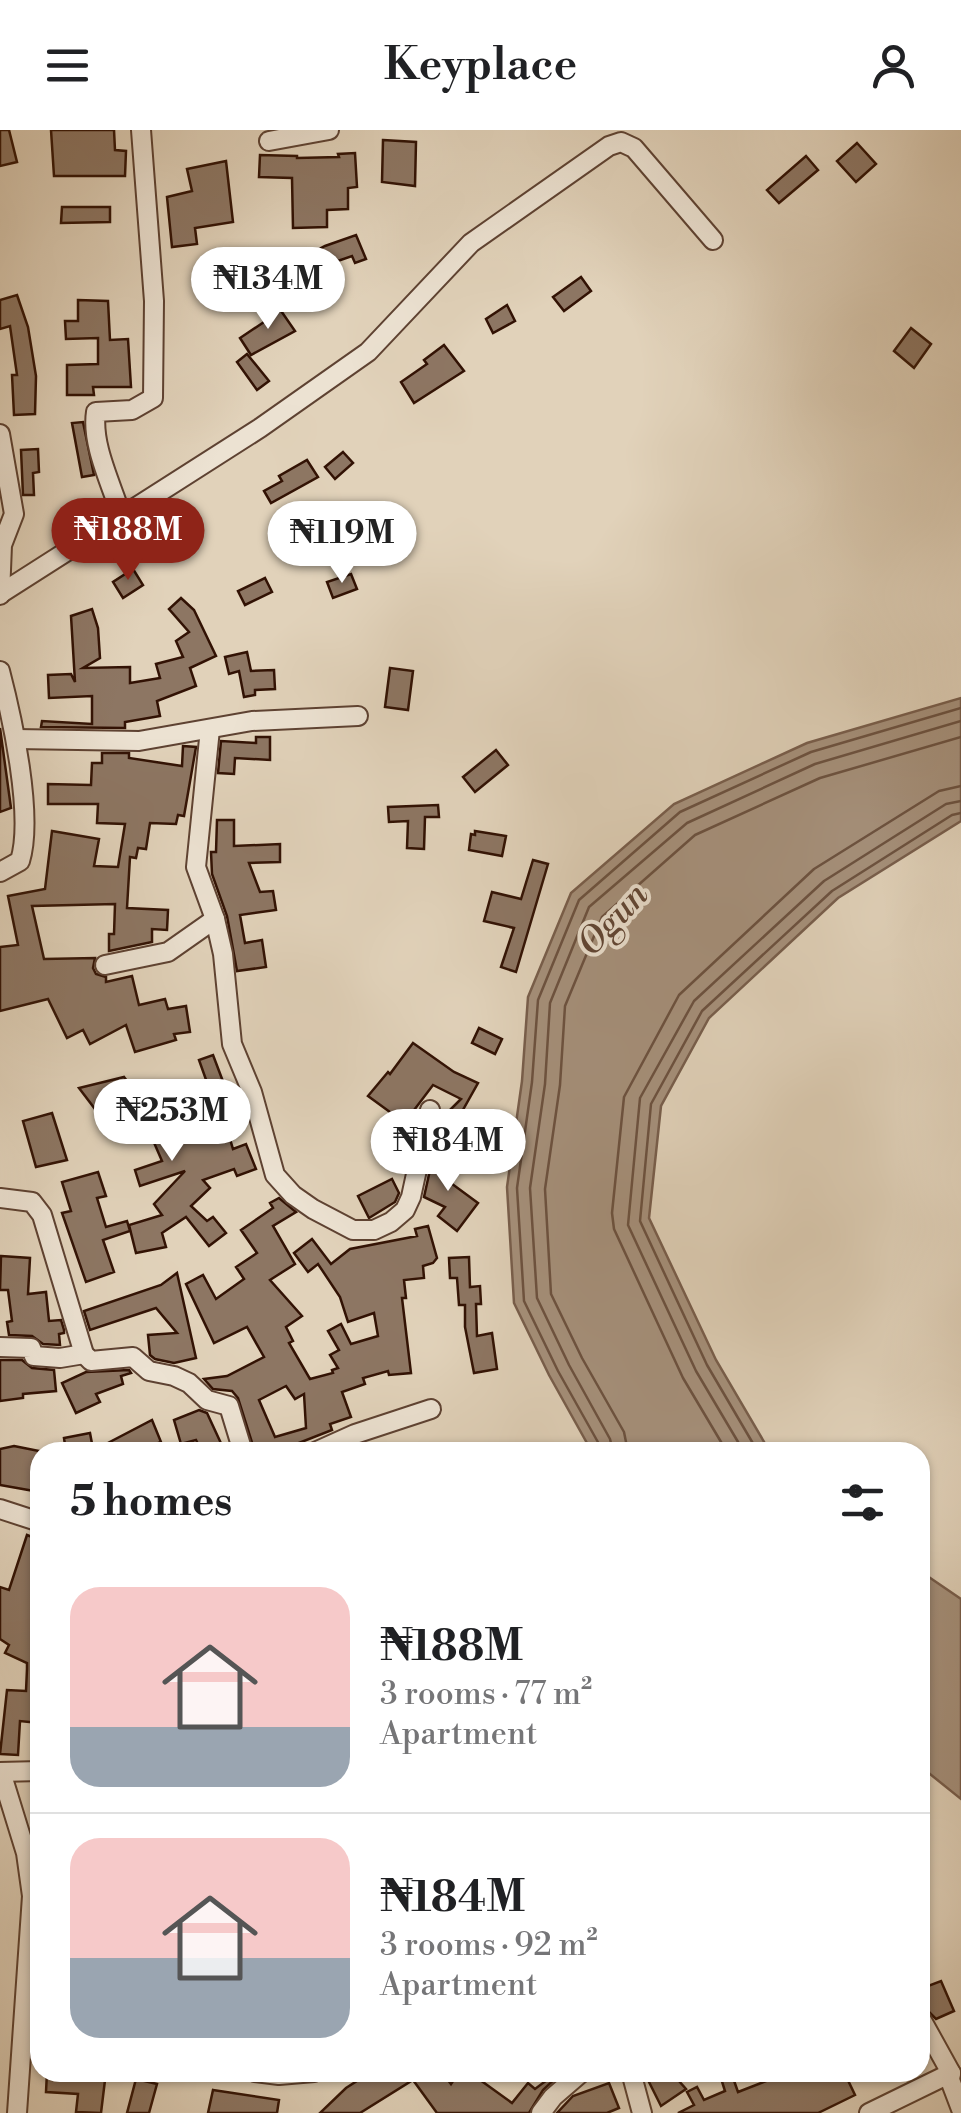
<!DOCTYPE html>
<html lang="en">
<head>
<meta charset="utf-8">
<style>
  body { margin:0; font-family:"Libre Bodoni",serif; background:#f2f2f2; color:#202124; height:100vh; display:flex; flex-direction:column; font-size:38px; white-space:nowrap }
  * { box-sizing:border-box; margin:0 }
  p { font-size:32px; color:#757577 }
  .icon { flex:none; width:55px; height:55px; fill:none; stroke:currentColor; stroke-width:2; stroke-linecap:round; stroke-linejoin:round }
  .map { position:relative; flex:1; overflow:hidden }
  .panel { position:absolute; left:30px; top:1312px; width:900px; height:640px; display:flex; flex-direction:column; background:#fff; border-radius:30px; box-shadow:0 2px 8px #0004 }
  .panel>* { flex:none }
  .price { position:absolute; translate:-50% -85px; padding:0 22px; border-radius:35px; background:#fff; color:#222; font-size:32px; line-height:65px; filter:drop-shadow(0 2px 5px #0008) }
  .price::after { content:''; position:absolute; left:50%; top:60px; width:30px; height:22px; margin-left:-15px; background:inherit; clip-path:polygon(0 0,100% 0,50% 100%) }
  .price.active { background:#8f2418; color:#fff }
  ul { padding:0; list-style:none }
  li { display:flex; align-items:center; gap:30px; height:250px; padding:0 40px }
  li+li { border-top:2px solid #e0e0e0 }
  li span { display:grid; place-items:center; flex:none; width:280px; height:200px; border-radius:30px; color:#555 }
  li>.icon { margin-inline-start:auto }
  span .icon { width:120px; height:120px; fill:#fffc; stroke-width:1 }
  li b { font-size:42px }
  h2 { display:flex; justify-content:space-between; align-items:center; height:120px; padding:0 40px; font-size:42px }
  header { display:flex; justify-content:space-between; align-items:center; height:130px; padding:0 40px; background:#fff; font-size:45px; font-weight:600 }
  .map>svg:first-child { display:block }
  .water { fill:#a6917c; stroke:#785e4c; stroke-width:2.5 }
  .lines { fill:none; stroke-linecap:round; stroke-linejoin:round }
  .shore { stroke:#6c5240; stroke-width:2.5 }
  .building { fill:#8d7663; stroke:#321204; stroke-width:2.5; fill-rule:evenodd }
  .minor-casing { stroke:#5e4232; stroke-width:22 }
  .minor { stroke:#ece2d2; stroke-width:18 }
  .labels { text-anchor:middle; stroke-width:8; stroke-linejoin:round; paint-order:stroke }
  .water-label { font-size:35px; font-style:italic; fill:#604534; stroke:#ece2d2 }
</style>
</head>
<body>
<header><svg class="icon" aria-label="menu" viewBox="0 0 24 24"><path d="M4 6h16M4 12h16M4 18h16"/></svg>Keyplace<svg class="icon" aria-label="person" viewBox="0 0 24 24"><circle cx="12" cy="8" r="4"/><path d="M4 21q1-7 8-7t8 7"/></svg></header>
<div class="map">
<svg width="961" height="1983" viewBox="0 0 961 1983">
  <rect width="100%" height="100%" fill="#e1d2ba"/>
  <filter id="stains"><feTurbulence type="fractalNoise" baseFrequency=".002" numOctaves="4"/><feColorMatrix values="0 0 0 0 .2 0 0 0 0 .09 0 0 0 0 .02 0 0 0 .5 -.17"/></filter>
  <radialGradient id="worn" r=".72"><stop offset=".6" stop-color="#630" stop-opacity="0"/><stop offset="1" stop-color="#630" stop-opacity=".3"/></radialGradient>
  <g class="water">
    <polygon points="961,568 961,691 838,768 709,888 661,976 649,1088 716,1230 770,1322 592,1322 549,1245 514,1173 507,1057 522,951 528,867 571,763 674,674 807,613"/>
    <polygon points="920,1441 961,1469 961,1669 920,1636"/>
  </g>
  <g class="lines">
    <g class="shore">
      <polyline points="600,1322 599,1314 558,1241 524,1171 517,1058 532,952 538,870 579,770 680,682 811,622 961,578"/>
      <polyline points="613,1322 610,1309 569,1235 537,1168 530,1058 545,954 550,873 589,777 687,693 815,634 961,591"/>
      <polyline points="628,1322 624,1302 582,1228 551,1164 545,1059 560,955 565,876 602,787 695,705 820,648 961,607"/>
      <polyline points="727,1322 683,1248 614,1099 612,1083 624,967 679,865 814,739 939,661 961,656"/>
      <polyline points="744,1322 696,1241 628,1095 640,968 694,871 824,751 946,674 961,671"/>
      <polyline points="758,1322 707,1235 640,1091 651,974 702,881 832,761 952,685 961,683"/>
    </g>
  </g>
  <g class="building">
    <polygon points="0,0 9,0 17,32 0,36"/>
    <polygon points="51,0 114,0 115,20 126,21 125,46 54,46"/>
    <polygon points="383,10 416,12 415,56 382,52"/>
    <polygon points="857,13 876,34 856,52 837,31"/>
    <polygon points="355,23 357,57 348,58 348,79 327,80 327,97 293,98 292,48 259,47 260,25 297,26 297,28 339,27 338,24"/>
    <polygon points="806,26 818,40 779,73 767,60"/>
    <polygon points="226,31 233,92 195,98 197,114 172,117 167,67 192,61 187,39"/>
    <polygon points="62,77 110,77 110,92 61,93"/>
    <polygon points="356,105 366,129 355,133 352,126 326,135 328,139 286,157 291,165 277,174 256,138 276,129 280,137 291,134 325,116"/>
    <polygon points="581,147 591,161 564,181 553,167"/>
    <polygon points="17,165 28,197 36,246 35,284 14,285 12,245 17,245 10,196 0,199 0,170"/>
    <polygon points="78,170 108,171 110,210 128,209 131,257 93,257 94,265 67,265 67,235 98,234 98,208 66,209 65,191 78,191"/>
    <polygon points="277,175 295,201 251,225 240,208 270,188 266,182"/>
    <polygon points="507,175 515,191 493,203 486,189"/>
    <polygon points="911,198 931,214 914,238 894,221"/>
    <polygon points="444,215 464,241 414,273 401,252 427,234 424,230"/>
    <polygon points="247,224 269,251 257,260 237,232"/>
    <polygon points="83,292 94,345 82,347 72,293"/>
    <polygon points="38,319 39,342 33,343 34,365 23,365 21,320"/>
    <polygon points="343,322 353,333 335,349 325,337"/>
    <polygon points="307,330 318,347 271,373 264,361 282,351 279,346"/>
    <polygon points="358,404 369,425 327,424 327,408 347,409"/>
    <polygon points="133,439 143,455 123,468 113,452"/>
    <polygon points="351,444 357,459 333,468 327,452"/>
    <polygon points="265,448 272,462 245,475 238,461"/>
    <polygon points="181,468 194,480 216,526 190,538 196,556 157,571 160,586 125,592 125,598 41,597 42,591 92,594 92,566 49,568 48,545 71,544 75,552 71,486 92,479 98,498 100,528 83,538 130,537 130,553 160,548 156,534 183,527 176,511 189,502 169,479"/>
    <polygon points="247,522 251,541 274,540 275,559 255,560 255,565 244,567 239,541 229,544 225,527"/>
    <polygon points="390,538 413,541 408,580 385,577"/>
    <polygon points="0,598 11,678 0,682"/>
    <polygon points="256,607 270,607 270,630 235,628 234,644 218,643 221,611 256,613"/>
    <polygon points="183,616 196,617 184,686 178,685 176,694 150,693 146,719 138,718 136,728 130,727 127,778 168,780 167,800 152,799 152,812 109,821 109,804 114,804 115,774 32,776 44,829 95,828 93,838 96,844 106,847 106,852 132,846 139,875 165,869 168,879 186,876 190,902 174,904 176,910 135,922 126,895 90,914 83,900 67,908 48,869 0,881 0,817 18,815 8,766 45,759 52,701 99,709 94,736 118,737 125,694 97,693 98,674 48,674 48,654 91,655 92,633 102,633 102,623 129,623 129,628 182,636"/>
    <polygon points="496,620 508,635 475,662 463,647"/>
    <polygon points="438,675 439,687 425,687 424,719 407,718 408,691 389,692 388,677"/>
    <polygon points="217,690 234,690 234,716 280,714 280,732 249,733 260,762 273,761 276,780 240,785 245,813 262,810 266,837 237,841 227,786 212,744 211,722 216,722"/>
    <polygon points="475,701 506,706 502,726 469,720 471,704 475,705"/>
    <polygon points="533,730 548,734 516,842 501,837 514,798 484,791 492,762 521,769"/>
    <polygon points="479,898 502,909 495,924 472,913"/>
    <polygon points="413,913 454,942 478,953 459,987 478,1006 462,1021 439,998 441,989 461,969 433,955 402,996 410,1002 397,1020 378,1007 394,985 368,966 388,942 390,944"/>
    <polygon points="213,925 230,970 215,975 199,930"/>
    <polygon points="124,947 165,1001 171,997 175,1009 225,992 233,1019 246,1014 256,1039 237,1046 234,1039 203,1050 210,1058 191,1076 207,1091 213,1087 226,1103 209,1116 186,1087 162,1103 166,1117 136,1123 129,1095 162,1085 154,1074 185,1041 140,1056 135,1040 162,1031 149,1001 123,1010 109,970 95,979 79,958"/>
    <polygon points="52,983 67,1030 36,1037 23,991"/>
    <polygon points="439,1022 454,1032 444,1048 478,1073 457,1101 438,1086 445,1077 424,1067 432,1031"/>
    <polygon points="98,1042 106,1066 97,1068 106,1097 127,1091 130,1101 103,1110 114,1142 86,1152 62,1083 71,1081 62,1052"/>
    <polygon points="392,1049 399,1063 395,1072 369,1088 358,1066"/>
    <path d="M279 1068 296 1082 273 1096 295 1134 270 1150 302 1186 286 1197 293 1211 289 1213 310 1249 333 1243 332 1240 338 1238 330 1225 339 1220 328 1201 341 1194 351 1214 378 1206 374 1183 348 1192 340 1167 318 1134 308 1142 294 1123 312 1109 331 1134 350 1119 417 1106 415 1099 428 1096 437 1128 433 1133 423 1136 424 1148 404 1150 406 1168H402L411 1243 389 1245 388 1241 363 1248 365 1254 342 1262 351 1287 330 1294 332 1300 276 1322H255L238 1268 232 1261 213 1259 204 1249 227 1246 264 1227 247 1197 214 1213 186 1154 203 1145 216 1169 244 1149 236 1137 257 1123 241 1100 273 1078 270 1073ZM286 1256 295 1269 304 1264 306 1298 275 1307 259 1270Z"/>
    <polygon points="1,1126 30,1128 28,1164 46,1162 49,1191 61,1190 64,1200 64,1203 59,1204 60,1215 43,1214 32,1206 9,1205 7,1192 12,1191 8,1160 0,1160"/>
    <polygon points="469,1127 470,1157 480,1156 481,1174 476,1174 477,1206 492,1203 497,1239 474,1243 465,1197 465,1175 459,1175 457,1148 450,1148 449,1128"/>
    <polygon points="177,1143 196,1228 174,1233 155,1229 150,1225 148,1205 177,1203 156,1178 90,1200 84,1181 161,1155"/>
    <polygon points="0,1230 22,1230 32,1238 54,1240 56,1261 23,1264 23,1268 0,1271"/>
    <polygon points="129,1240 131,1243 121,1246 123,1254 96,1264 100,1272 76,1283 62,1253 86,1242"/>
    <polygon points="199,1280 207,1283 225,1322 202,1322 196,1310 181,1314 174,1290"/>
    <polygon points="152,1290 161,1312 135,1322 110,1322 106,1314"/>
    <polygon points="90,1303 93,1319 66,1322 64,1308"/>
    <polygon points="14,1316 39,1321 34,1361 0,1355 0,1319"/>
    <polygon points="27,1405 40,1410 40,1593 20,1591 18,1625 0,1624 7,1560 26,1561 27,1539 27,1533 5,1523 9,1515 0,1509 0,1457 9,1460"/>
    <polygon points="941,1851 954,1881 936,1889 922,1875 920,1859"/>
    <polygon points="47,1942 106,1942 101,1983 76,1982 78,1964 46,1962"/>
    <polygon points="371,1942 442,1942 451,1954 459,1942 469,1942 512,1973 528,1953 535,1959 555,1944 557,1947 543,1960 529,1983 437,1983 413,1950 360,1983 320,1983 346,1958"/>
    <polygon points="644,1942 671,1942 686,1959 661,1976"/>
    <polygon points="719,1942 731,1942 738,1962 789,1942 844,1942 855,1965 818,1983 678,1983 694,1975 687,1962 697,1957 704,1970 725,1961"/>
    <polygon points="136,1949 157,1954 149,1983 127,1983"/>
    <polygon points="609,1953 619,1978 607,1983 557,1983 573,1966"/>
    <polygon points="213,1960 279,1970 277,1983 208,1983"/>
  </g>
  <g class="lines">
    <g class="minor-casing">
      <g id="minor">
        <polyline points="269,11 329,0"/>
        <polyline points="0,304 14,384 2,415 0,465"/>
        <path d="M121 385C111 353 91 314 96 282L132 280 153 268 154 171 141 0"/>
        <polyline points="0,464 260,298 368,222 471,113 609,16 621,12 634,18 713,110"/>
        <path d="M0 541C12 587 34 686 20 731L0 742"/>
        <polyline points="210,599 196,737 215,789 223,824 232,914 252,962 275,1045 293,1065 313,1079 353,1100 374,1100 391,1092 405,1080 411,1067 430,980"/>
        <polyline points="16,609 139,611 252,591 358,586"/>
        <polyline points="105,835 168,822 215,789"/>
        <polyline points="0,1068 32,1072 42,1085 84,1224 91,1231 133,1227 149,1241 174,1246 189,1253 207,1270 229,1276 243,1322"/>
        <polyline points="0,1217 31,1218 34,1226 60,1228 84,1224"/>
        <polyline points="315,1322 355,1304 431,1279"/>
        <polyline points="0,1379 40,1392"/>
        <polyline points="0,1642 40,1641"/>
        <polyline points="1,1642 26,1723 32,1766 17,1983"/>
        <polyline points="920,1887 951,1943 950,1950 961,1979"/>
        <polyline points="255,1942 279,1945 314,1942"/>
        <polyline points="631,1942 642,1983"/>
        <polyline points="541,1983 553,1967 582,1942"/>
        <polyline points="869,1983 951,1943"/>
      </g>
    </g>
    <use href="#minor" class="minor"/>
  </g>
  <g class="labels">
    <g class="water-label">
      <text transform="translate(612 789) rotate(-47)" y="12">Ogun</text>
    </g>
  </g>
  <rect width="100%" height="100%" filter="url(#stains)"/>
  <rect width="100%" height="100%" fill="url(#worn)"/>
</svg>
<b class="price" style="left:268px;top:202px">₦134M</b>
<b class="price active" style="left:128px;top:453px">₦188M</b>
<b class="price" style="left:342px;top:456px">₦119M</b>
<b class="price" style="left:172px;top:1034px">₦253M</b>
<b class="price" style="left:448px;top:1064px">₦184M</b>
<section class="panel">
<h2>5 homes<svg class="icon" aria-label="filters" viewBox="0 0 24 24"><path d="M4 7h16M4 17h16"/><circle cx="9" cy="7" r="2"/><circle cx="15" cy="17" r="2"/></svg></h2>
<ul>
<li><span style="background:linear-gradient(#f6c9c9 70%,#9aa5b1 0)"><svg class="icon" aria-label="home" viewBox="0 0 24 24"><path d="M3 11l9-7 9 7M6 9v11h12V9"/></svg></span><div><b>₦188M</b><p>3 rooms · 77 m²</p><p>Apartment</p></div></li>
<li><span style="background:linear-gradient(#f6c9c9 60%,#9aa5b1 0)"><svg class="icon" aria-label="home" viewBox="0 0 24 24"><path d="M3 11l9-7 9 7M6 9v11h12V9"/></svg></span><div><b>₦184M</b><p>3 rooms · 92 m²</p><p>Apartment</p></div></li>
</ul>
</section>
</div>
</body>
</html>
